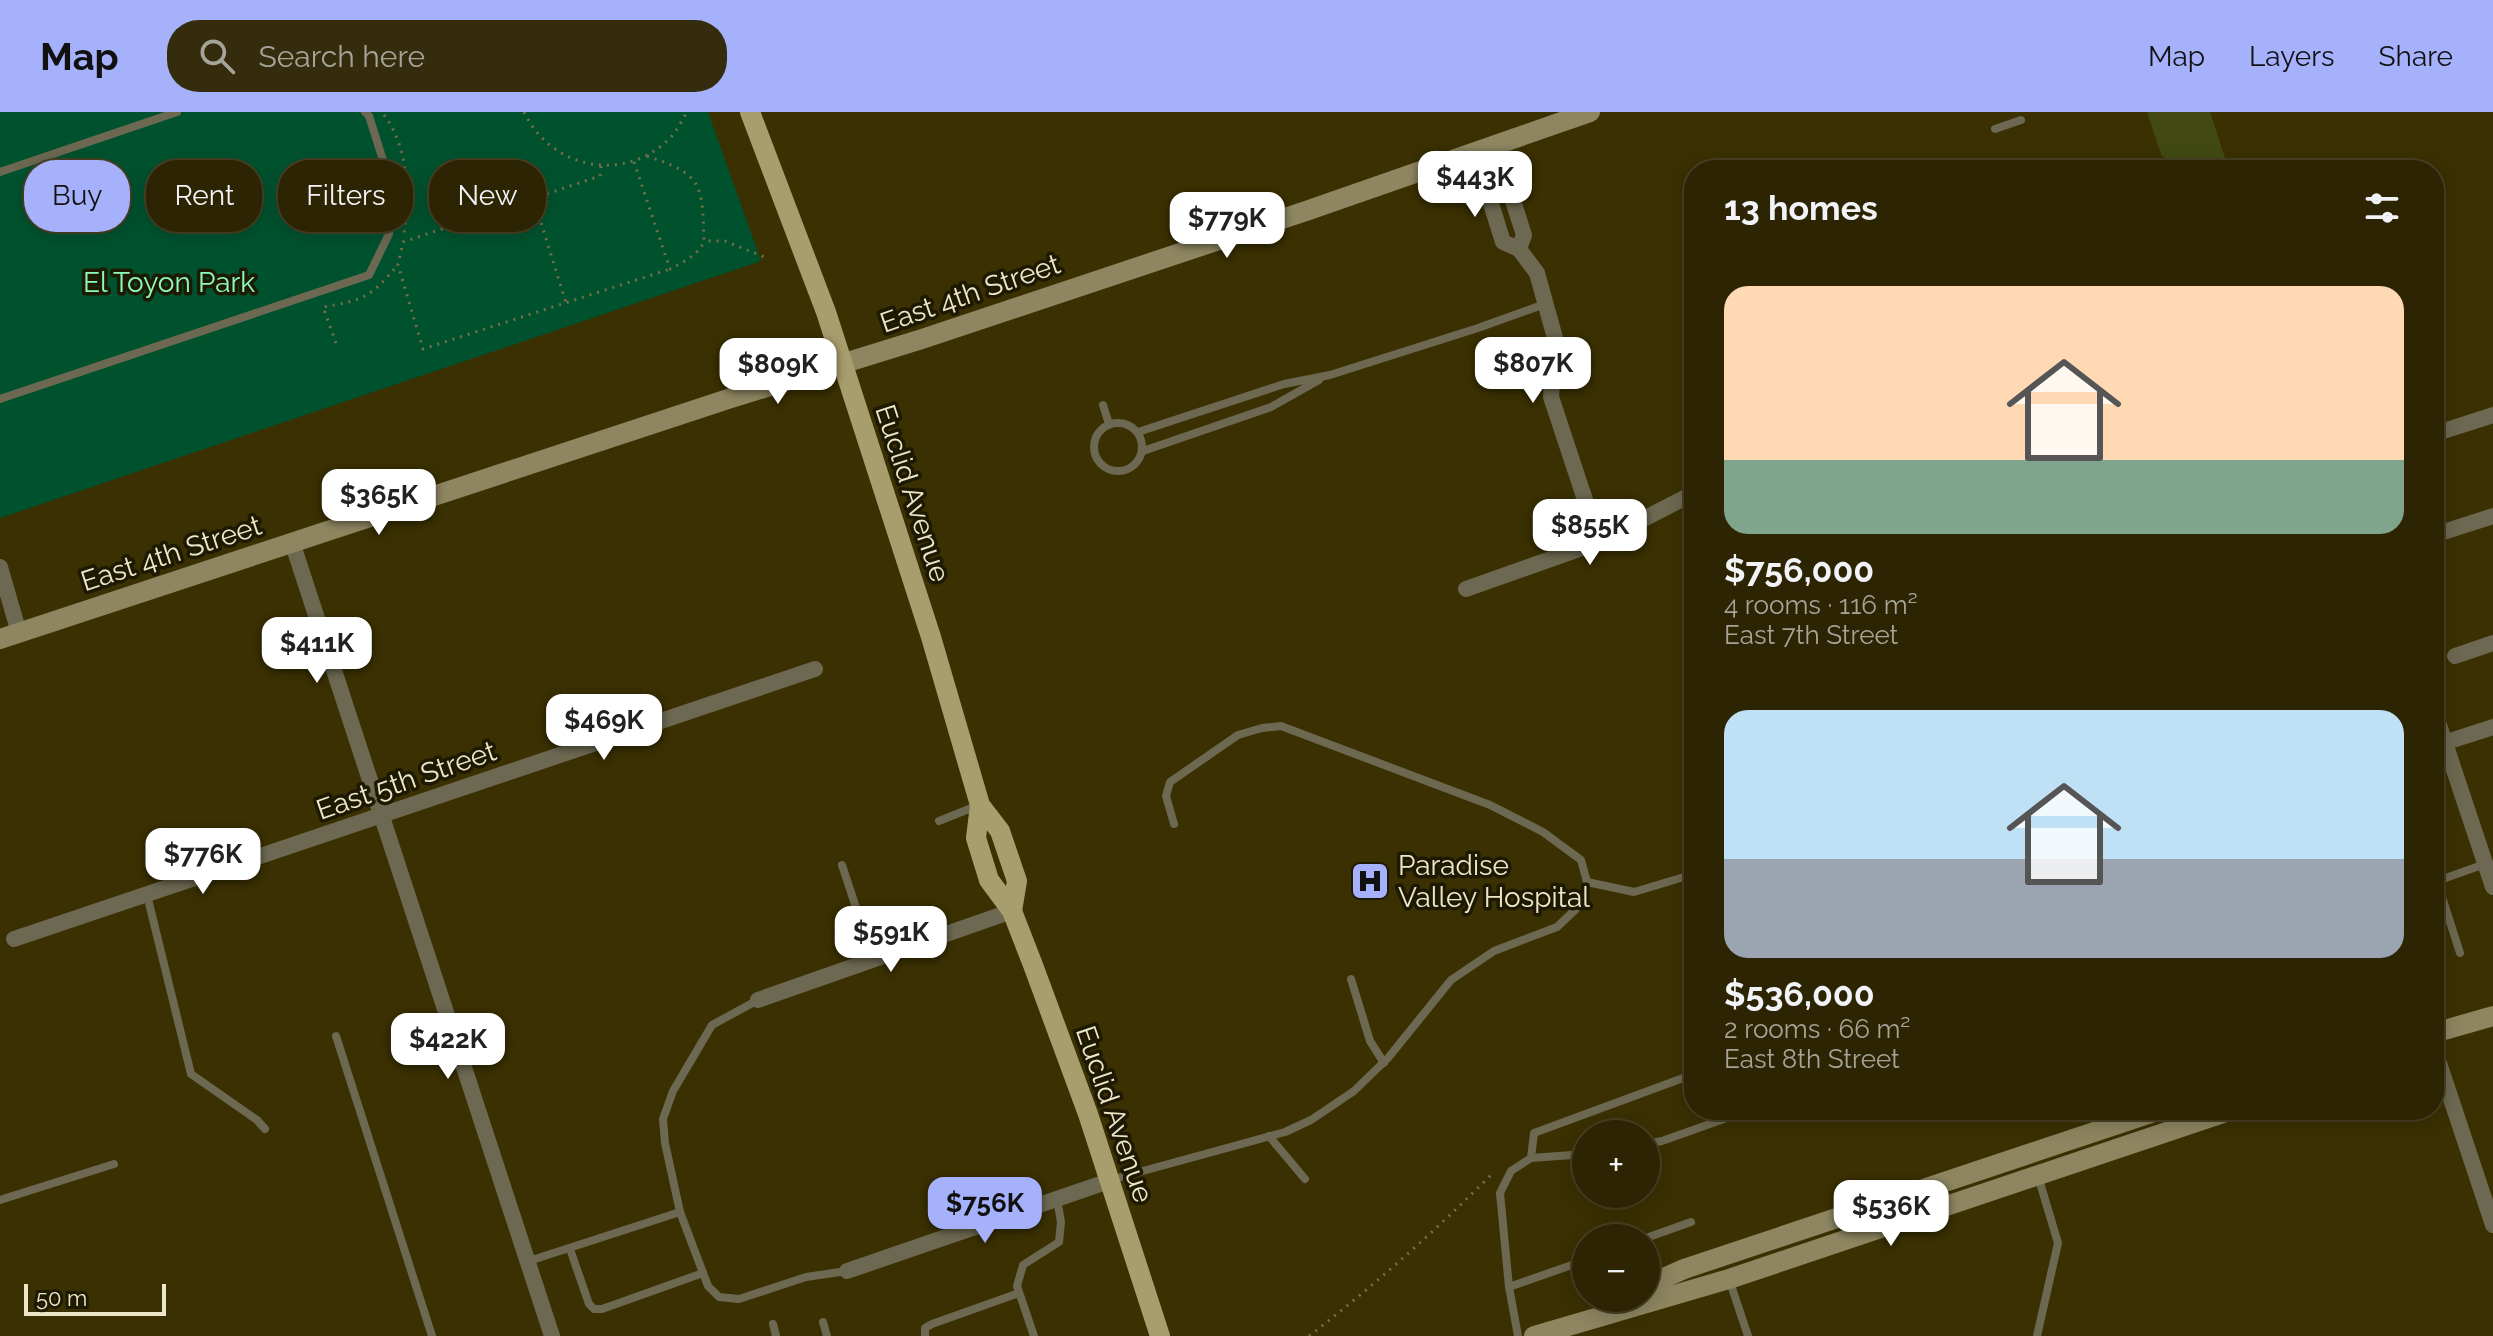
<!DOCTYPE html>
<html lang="en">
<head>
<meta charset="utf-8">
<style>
  body { margin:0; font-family:Raleway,sans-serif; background:#342c0c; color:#f1f3f6; height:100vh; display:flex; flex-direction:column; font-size:30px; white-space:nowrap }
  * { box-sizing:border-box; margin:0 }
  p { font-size:26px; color:#a6a499 }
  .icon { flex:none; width:44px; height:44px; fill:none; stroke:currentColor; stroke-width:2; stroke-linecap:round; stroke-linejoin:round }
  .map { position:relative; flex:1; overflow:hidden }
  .details { position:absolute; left:1684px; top:48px; width:760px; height:960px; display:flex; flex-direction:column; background:#2c2402; border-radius:32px; box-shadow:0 4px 20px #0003,0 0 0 2px #484124 }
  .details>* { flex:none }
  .top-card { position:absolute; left:24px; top:48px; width:760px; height:72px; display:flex; gap:16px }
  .fabs { position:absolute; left:1572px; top:1008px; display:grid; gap:16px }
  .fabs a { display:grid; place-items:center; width:88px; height:88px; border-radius:50%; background:#2c2402; box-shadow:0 4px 20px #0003,0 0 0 2px #484124; font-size:40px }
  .scale { position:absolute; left:24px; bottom:20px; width:142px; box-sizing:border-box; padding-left:8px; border:4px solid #ede7ca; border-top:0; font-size:22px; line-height:28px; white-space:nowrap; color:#ede7ca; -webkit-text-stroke:6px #1e1902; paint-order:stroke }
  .price { position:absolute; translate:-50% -68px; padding:0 18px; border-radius:16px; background:#fff; color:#222; font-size:26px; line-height:52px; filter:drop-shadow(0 2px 4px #0008) }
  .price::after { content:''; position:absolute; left:50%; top:48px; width:24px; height:18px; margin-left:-12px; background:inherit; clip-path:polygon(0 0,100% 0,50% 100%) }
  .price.current { background:#a6b1fc; color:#111 }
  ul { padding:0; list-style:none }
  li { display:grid; align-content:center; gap:16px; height:424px; padding:0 40px }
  li span { display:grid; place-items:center; height:248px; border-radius:24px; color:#555 }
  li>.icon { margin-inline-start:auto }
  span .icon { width:144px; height:144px; fill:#fffc; stroke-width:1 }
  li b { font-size:34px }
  h2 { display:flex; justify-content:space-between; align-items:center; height:96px; padding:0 40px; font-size:34px }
  .chip { padding:0 28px; border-radius:32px; background:#2c2402; box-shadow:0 4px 20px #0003,0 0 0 2px #484124; font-size:28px; line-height:72px }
  .chip.current { background:#a6b1fc; color:#111 }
  header { display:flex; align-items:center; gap:48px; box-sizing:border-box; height:112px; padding:0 40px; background:#a6b1fc; color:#111 }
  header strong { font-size:38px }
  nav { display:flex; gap:44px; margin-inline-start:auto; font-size:28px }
  .search { width:560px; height:72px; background:#342c0c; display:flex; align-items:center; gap:20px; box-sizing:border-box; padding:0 28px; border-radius:32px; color:#a6a499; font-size:30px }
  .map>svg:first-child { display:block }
  .green { fill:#00522f }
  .building { fill:#424a12 }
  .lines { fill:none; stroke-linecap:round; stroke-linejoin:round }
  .path { stroke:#776e46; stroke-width:3; stroke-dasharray:2 6; stroke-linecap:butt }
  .lane { stroke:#6d6851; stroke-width:8 }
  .street { stroke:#6d6851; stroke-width:16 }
  .secondary { stroke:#8e8661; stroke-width:20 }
  .primary { stroke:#a89d6d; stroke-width:20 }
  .labels { text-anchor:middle; stroke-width:7; stroke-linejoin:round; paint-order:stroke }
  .park-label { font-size:28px; fill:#8bfabb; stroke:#1e1902 }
  .street-label { font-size:28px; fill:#ede7ca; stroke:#1e1902 }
  .poi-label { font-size:28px; fill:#ede7ca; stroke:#1e1902; text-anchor:start }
</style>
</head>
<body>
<header>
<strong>Map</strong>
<div class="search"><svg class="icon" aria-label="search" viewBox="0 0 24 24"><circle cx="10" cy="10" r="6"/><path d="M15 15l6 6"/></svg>Search here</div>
<nav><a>Map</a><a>Layers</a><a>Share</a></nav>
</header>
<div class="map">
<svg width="2493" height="1224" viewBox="0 0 2493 1224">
  <rect width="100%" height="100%" fill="#3a3002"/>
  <polygon class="green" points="0,0 708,0 761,149 0,406"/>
  <polygon class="building" points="2147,0 2210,0 2229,58 2169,58 2164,44 2162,45"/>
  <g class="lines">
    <g class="path">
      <path d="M524 0C551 57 624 72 670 26 677 19 682 8 687 0"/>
      <path d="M384 3C409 36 409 82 404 122"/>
      <path d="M647 44C703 63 702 71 704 129H725L767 146"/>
      <path d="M634 50 670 157C683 150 699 143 704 129"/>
      <polyline points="601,54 600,64 403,130 398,153 423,237 670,157"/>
      <polyline points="534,88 566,191"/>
      <path d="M336 231 323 195C365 188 370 185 398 153"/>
      <path d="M1309 1224C1375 1173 1435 1119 1494 1060"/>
    </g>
    <g class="lane">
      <polyline points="1995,17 2021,8"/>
      <polyline points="0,60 177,0"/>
      <polyline points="0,287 369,163 389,122 389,67 369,4 365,0"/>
      <polyline points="1103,293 1109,312"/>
      <circle cx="1118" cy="335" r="24"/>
      <polyline points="1138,320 1284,272 1330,263 1478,216 1545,192"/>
      <polyline points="1143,339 1271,295 1319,268"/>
      <polyline points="939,709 979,693"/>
      <polyline points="842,753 873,847"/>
      <polyline points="2434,760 2460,841"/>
      <polyline points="2437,769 2485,752"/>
      <polyline points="1587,770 1634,780 1694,762"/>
      <polyline points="147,783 191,962 257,1008 265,1017"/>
      <polyline points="1351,867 1370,929 1384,951"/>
      <polyline points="336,924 432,1224"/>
      <polyline points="1269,1024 1305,1067"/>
      <polyline points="1646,1032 1662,1029 1735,1003 1740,998"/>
      <polyline points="1531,1046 1534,1021 1694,962"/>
      <polyline points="1110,1068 1285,1020 1311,1008 1354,979 1388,946 1451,868 1494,839 1557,815 1576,797 1584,785 1587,770 1581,748 1543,720 1490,693 1281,614 1262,616 1238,623 1170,670 1166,684 1174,712"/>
      <polyline points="0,1088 114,1052"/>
      <polyline points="680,1100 708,1174 719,1185 739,1187 806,1165 847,1159"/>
      <polyline points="1646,1126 1691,1110"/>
      <polyline points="570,1137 589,1192 594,1197 602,1197 703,1161"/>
      <polyline points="529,1149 680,1100 665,1031 663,1007 673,979 712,913 758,888"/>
      <polyline points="1729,1167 1748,1224"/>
      <polyline points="1509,1175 1586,1148"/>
      <polyline points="823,1210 827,1224"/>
      <polyline points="773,1212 776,1224"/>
      <polyline points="925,1224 925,1216 932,1212 1019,1181"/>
      <polyline points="1034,1224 1017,1174 1023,1153 1059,1130 1061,1110 1057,1087"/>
      <polyline points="1518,1224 1509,1175 1500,1081 1511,1059 1531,1046 1586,1042"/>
      <polyline points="2037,1224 2058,1131 2038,1064"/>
    </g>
    <g class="street">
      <polyline points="1495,33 1524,123 1519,137"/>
      <polyline points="1475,40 1503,130 1519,137 1537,161 1555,226 1551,285 1599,430"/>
      <polyline points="2434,322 2493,303"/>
      <polyline points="2434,423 2493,404"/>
      <polyline points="292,430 552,1224"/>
      <polyline points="0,455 19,521"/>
      <polyline points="1466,477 1599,430 1694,381"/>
      <polyline points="2455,544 2493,531"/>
      <polyline points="2434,598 2493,775"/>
      <polyline points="2434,634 2493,615"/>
      <polyline points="14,827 815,557"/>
      <polyline points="758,888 1012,799"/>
      <polyline points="2434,936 2493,1113"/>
      <polyline points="847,1159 1109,1069"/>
    </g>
    <g class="secondary">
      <polyline points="0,527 728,287 922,227 1306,99 1590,0"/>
      <polyline points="2434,921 2493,904"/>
      <polyline points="1646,1174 1684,1157 2160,998"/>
      <polyline points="1534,1224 1729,1167 2232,998"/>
    </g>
    <g class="primary">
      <polyline points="750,0 826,200 931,525 980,693 1000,719 1017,769 1012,799"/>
      <polyline points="980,693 976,726 989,768 1012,799 1033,853 1088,1002 1160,1224"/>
    </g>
  </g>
  <defs>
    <g id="hospital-square" transform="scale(2)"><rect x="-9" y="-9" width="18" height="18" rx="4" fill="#a6b1fc" stroke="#1e1902"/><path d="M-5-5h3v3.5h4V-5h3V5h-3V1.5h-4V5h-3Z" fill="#111"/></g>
  </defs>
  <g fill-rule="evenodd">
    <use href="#hospital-square" x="1370" y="769"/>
  </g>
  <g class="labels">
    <g class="park-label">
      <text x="169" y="180">El Toyon Park</text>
    </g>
    <g class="street-label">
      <text transform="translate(970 181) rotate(-19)" y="10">East 4th Street</text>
      <text transform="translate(913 381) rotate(72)" y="10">Euclid Avenue</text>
      <text transform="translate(171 441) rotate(-18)" y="10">East 4th Street</text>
      <text transform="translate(406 668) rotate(-19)" y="10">East 5th Street</text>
      <text transform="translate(1115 1002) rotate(71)" y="10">Euclid Avenue</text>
    </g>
    <g class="poi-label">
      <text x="1398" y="763">Paradise<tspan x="1398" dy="32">Valley Hospital</tspan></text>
    </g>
  </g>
</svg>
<div class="fabs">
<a>+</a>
<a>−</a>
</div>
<div class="scale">50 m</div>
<b class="price" style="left:1475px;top:107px">$443K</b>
<b class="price" style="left:1227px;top:148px">$779K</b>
<b class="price" style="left:1533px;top:293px">$807K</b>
<b class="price" style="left:778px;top:294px">$809K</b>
<b class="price" style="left:379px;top:425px">$365K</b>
<b class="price" style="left:1590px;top:455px">$855K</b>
<b class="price" style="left:317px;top:573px">$411K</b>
<b class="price" style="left:604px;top:650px">$469K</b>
<b class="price" style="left:203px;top:784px">$776K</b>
<b class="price" style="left:891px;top:862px">$591K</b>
<b class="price" style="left:448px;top:969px">$422K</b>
<b class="price current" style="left:985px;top:1133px">$756K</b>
<b class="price" style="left:1891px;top:1136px">$536K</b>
<div class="top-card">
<a class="chip current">Buy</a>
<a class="chip">Rent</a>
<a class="chip">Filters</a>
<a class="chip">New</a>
</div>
<section class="details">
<h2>13 homes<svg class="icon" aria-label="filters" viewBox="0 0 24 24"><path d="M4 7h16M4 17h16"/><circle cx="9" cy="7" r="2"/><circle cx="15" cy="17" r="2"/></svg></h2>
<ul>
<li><span style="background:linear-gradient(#ffd9b3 70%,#7fa58c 0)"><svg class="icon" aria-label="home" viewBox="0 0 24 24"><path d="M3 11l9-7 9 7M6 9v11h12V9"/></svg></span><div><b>$756,000</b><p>4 rooms · 116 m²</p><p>East 7th Street</p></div></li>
<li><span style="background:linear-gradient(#bfe0f5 60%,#9aa5b1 0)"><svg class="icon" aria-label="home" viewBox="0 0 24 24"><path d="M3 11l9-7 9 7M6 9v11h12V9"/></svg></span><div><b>$536,000</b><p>2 rooms · 66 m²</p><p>East 8th Street</p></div></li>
</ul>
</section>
</div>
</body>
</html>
